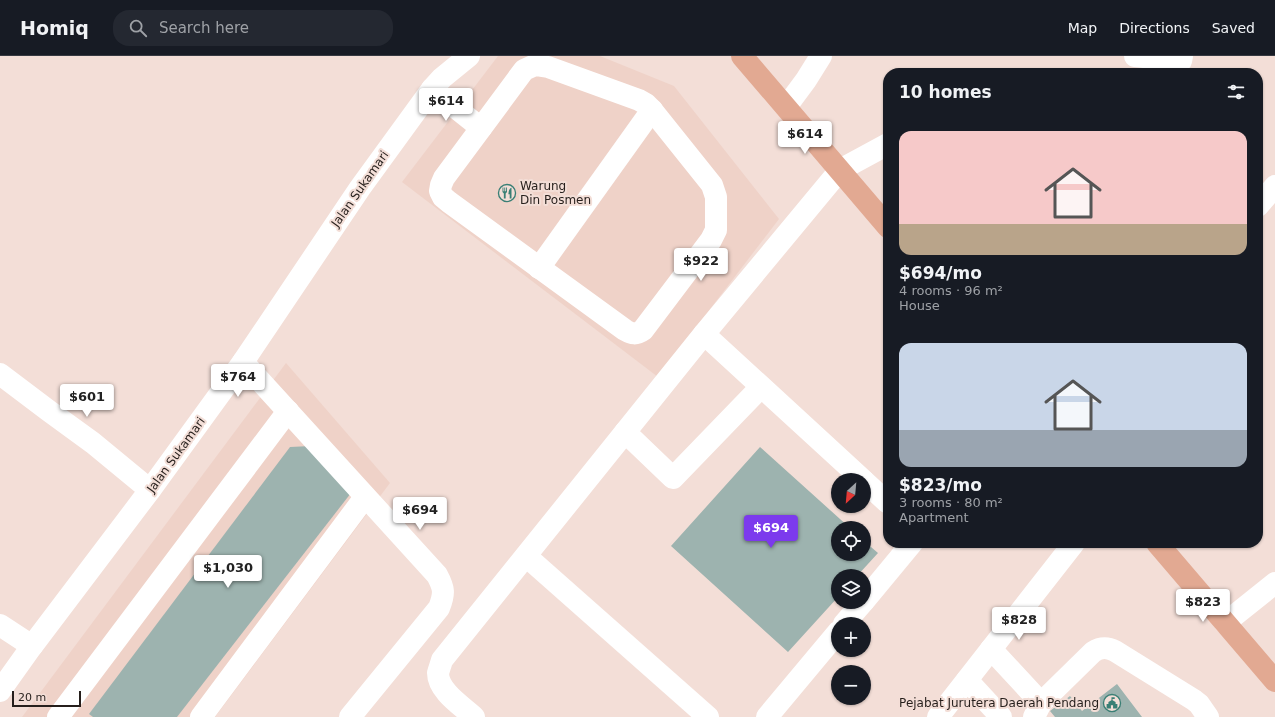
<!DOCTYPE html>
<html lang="en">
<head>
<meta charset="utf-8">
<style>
  body { margin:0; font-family:"DejaVu Sans",sans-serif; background:#242831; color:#f1f3f6; height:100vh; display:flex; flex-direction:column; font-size:15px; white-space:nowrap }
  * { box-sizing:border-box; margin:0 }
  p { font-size:13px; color:#9ea1a6 }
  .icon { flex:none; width:22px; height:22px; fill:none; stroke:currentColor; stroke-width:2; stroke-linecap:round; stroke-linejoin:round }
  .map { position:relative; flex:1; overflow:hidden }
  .sheet { position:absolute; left:883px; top:12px; width:380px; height:480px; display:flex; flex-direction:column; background:#171b24; border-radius:16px; box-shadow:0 1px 3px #0004 }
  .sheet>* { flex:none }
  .needle { width:26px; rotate:206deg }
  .buttons { position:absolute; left:831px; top:417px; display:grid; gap:8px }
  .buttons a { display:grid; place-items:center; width:40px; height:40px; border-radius:50%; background:#171b24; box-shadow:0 1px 3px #0004; font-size:20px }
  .scale { position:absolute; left:12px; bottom:10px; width:69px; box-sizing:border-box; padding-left:4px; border:2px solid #261f1c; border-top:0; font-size:11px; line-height:14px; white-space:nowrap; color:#261f1c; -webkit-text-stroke:3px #f3ded7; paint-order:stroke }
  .price { position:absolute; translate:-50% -34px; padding:0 9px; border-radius:4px; background:#fff; color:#222; font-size:13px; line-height:26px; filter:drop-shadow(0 1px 2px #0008) }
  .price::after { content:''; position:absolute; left:50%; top:24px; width:12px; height:9px; margin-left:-6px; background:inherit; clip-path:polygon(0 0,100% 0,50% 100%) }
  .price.active { background:#7c3aed; color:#fff }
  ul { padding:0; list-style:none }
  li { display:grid; align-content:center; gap:8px; height:212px; padding:0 16px }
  li span { display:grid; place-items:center; height:124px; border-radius:12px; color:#555 }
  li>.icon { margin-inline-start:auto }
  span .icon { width:72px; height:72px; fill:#fffc; stroke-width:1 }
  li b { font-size:17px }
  h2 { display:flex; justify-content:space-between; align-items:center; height:48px; padding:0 16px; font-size:17px }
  header { display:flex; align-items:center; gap:24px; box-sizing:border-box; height:56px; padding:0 20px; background:#171b24; border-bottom:1px solid #363941 }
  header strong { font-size:19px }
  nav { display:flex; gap:22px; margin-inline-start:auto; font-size:14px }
  .search { width:280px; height:36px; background:#242831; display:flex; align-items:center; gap:10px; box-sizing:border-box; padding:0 14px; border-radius:16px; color:#9ea1a6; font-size:15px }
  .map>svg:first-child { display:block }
  .built { fill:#efd2c8 }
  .building { fill:#9db3af }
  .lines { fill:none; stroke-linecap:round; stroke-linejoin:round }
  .minor { stroke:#fff; stroke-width:22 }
  .major { stroke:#e2a992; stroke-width:22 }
  .labels { text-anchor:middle; stroke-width:4; stroke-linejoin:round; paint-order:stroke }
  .poi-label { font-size:12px; fill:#261f1c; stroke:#f3ded7; text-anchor:start }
  .street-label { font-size:12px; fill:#261f1c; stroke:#f3ded7 }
</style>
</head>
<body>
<header>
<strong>Homiq</strong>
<div class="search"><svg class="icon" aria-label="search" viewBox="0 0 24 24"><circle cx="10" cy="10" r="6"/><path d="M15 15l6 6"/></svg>Search here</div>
<nav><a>Map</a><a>Directions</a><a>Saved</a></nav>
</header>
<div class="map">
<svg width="1275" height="661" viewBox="0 0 1275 661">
  <rect width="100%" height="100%" fill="#f3ded7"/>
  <g class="built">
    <polygon points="498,0 600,0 674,30 779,163 658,321 402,126"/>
    <polygon points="286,307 390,427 215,661 22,661"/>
  </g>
  <g class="building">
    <polygon points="311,390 351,437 177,661 93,661 89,658 290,391"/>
    <polygon points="760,391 850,472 838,472 838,498 864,498 864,485 878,497 857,520 838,520 838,541 788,596 671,490"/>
    <polygon points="1117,628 1142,661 1055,661 1050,655 1070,640 1082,655"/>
  </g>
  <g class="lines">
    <g class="minor">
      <polyline points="1135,0 1181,5 1182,0"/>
      <path d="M535 9 548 11 639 44 646 48 652 54 712 129 716 141V174L711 184 643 274C636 279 632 278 625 274L449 146 443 141 440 135 441 129 444 122 524 14Z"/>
      <polyline points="432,33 481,72"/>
      <polyline points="786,51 806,24 821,0"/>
      <polyline points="1258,150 1275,130"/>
      <polyline points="539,212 652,54"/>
      <polyline points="704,278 863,424"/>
      <path d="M243 306 437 519C444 532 445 537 439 552L350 661"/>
      <polyline points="0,318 49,355 93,387 150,434"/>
      <polyline points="625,376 673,422 761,331"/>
      <polyline points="864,425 888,447"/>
      <polyline points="526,500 708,661"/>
      <polyline points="864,545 912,487"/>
      <polyline points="1225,567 1275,527"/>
      <polyline points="844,568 863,546"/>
      <polyline points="0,569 32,590"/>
      <polyline points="991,593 1041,647"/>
      <polyline points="967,624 1001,661"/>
      <polyline points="0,635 32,590 150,434 243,306 360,132 432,33 442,22 469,0"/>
      <polyline points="58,661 288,355"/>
      <polyline points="201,661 365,441"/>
      <path d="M474 661C462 650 438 635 438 617 439 613 441 608 442 604L704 278 840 114 888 88"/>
      <polyline points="767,661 838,576"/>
      <polyline points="938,661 1074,487"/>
      <path d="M1034 661 1041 647 1093 596C1101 591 1107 591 1115 595L1194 644 1199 648 1208 661"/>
    </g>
    <g class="major">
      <polyline points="742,0 888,171"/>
      <polyline points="1157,487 1275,625"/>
    </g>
  </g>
  <defs>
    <g id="restaurant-ring" transform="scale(0.9)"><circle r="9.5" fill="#f3ded7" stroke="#3a7f75" stroke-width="1.5"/><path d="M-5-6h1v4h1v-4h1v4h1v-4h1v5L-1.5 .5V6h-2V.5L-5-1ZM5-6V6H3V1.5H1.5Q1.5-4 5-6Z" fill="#3a7f75"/></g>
    <g id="civic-ring" transform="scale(0.9)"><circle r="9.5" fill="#f3ded7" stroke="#3a7f75" stroke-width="1.5"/><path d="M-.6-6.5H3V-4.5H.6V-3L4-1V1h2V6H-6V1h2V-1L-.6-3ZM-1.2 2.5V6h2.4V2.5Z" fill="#3a7f75"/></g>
  </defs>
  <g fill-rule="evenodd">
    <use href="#restaurant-ring" x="507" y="137"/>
    <use href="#civic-ring" x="1112" y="647"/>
  </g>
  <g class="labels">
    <g class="poi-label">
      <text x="520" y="134">Warung<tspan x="520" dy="14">Din Posmen</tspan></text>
      <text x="1099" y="651" text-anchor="end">Pejabat Jurutera Daerah Pendang</text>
    </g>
    <g class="street-label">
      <text transform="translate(360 133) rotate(-55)" y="4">Jalan Sukamari</text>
      <text transform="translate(176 399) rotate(-54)" y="4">Jalan Sukamari</text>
    </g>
  </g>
</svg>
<div class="buttons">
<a><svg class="needle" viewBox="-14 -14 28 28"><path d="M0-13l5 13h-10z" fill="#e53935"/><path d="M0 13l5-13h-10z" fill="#9ea1a6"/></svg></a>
<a><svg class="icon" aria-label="locate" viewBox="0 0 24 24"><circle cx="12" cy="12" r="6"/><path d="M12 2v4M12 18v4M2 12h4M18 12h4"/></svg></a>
<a><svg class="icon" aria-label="layers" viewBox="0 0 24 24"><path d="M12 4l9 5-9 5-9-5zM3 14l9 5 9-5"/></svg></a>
<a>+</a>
<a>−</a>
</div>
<div class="scale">20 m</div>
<b class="price" style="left:446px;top:66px">$614</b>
<b class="price" style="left:805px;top:99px">$614</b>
<b class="price" style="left:701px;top:226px">$922</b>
<b class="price" style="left:238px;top:342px">$764</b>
<b class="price" style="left:87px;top:362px">$601</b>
<b class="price" style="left:420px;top:475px">$694</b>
<b class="price active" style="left:771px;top:493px">$694</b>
<b class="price" style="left:228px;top:533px">$1,030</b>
<b class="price" style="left:1203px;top:567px">$823</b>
<b class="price" style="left:1019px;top:585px">$828</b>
<section class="sheet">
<h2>10 homes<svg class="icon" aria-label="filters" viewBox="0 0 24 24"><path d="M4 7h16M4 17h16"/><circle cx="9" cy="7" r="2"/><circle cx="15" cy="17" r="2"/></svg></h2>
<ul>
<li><span style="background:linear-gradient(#f6c9c9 75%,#b9a48a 0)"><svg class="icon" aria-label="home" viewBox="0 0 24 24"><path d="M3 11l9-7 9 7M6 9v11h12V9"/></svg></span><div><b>$694/mo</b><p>4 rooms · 96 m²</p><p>House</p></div></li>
<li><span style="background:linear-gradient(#c9d6e8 70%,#9aa5b1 0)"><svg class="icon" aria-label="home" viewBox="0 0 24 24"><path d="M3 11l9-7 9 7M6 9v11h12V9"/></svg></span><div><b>$823/mo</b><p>3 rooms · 80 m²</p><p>Apartment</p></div></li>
</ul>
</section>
</div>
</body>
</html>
